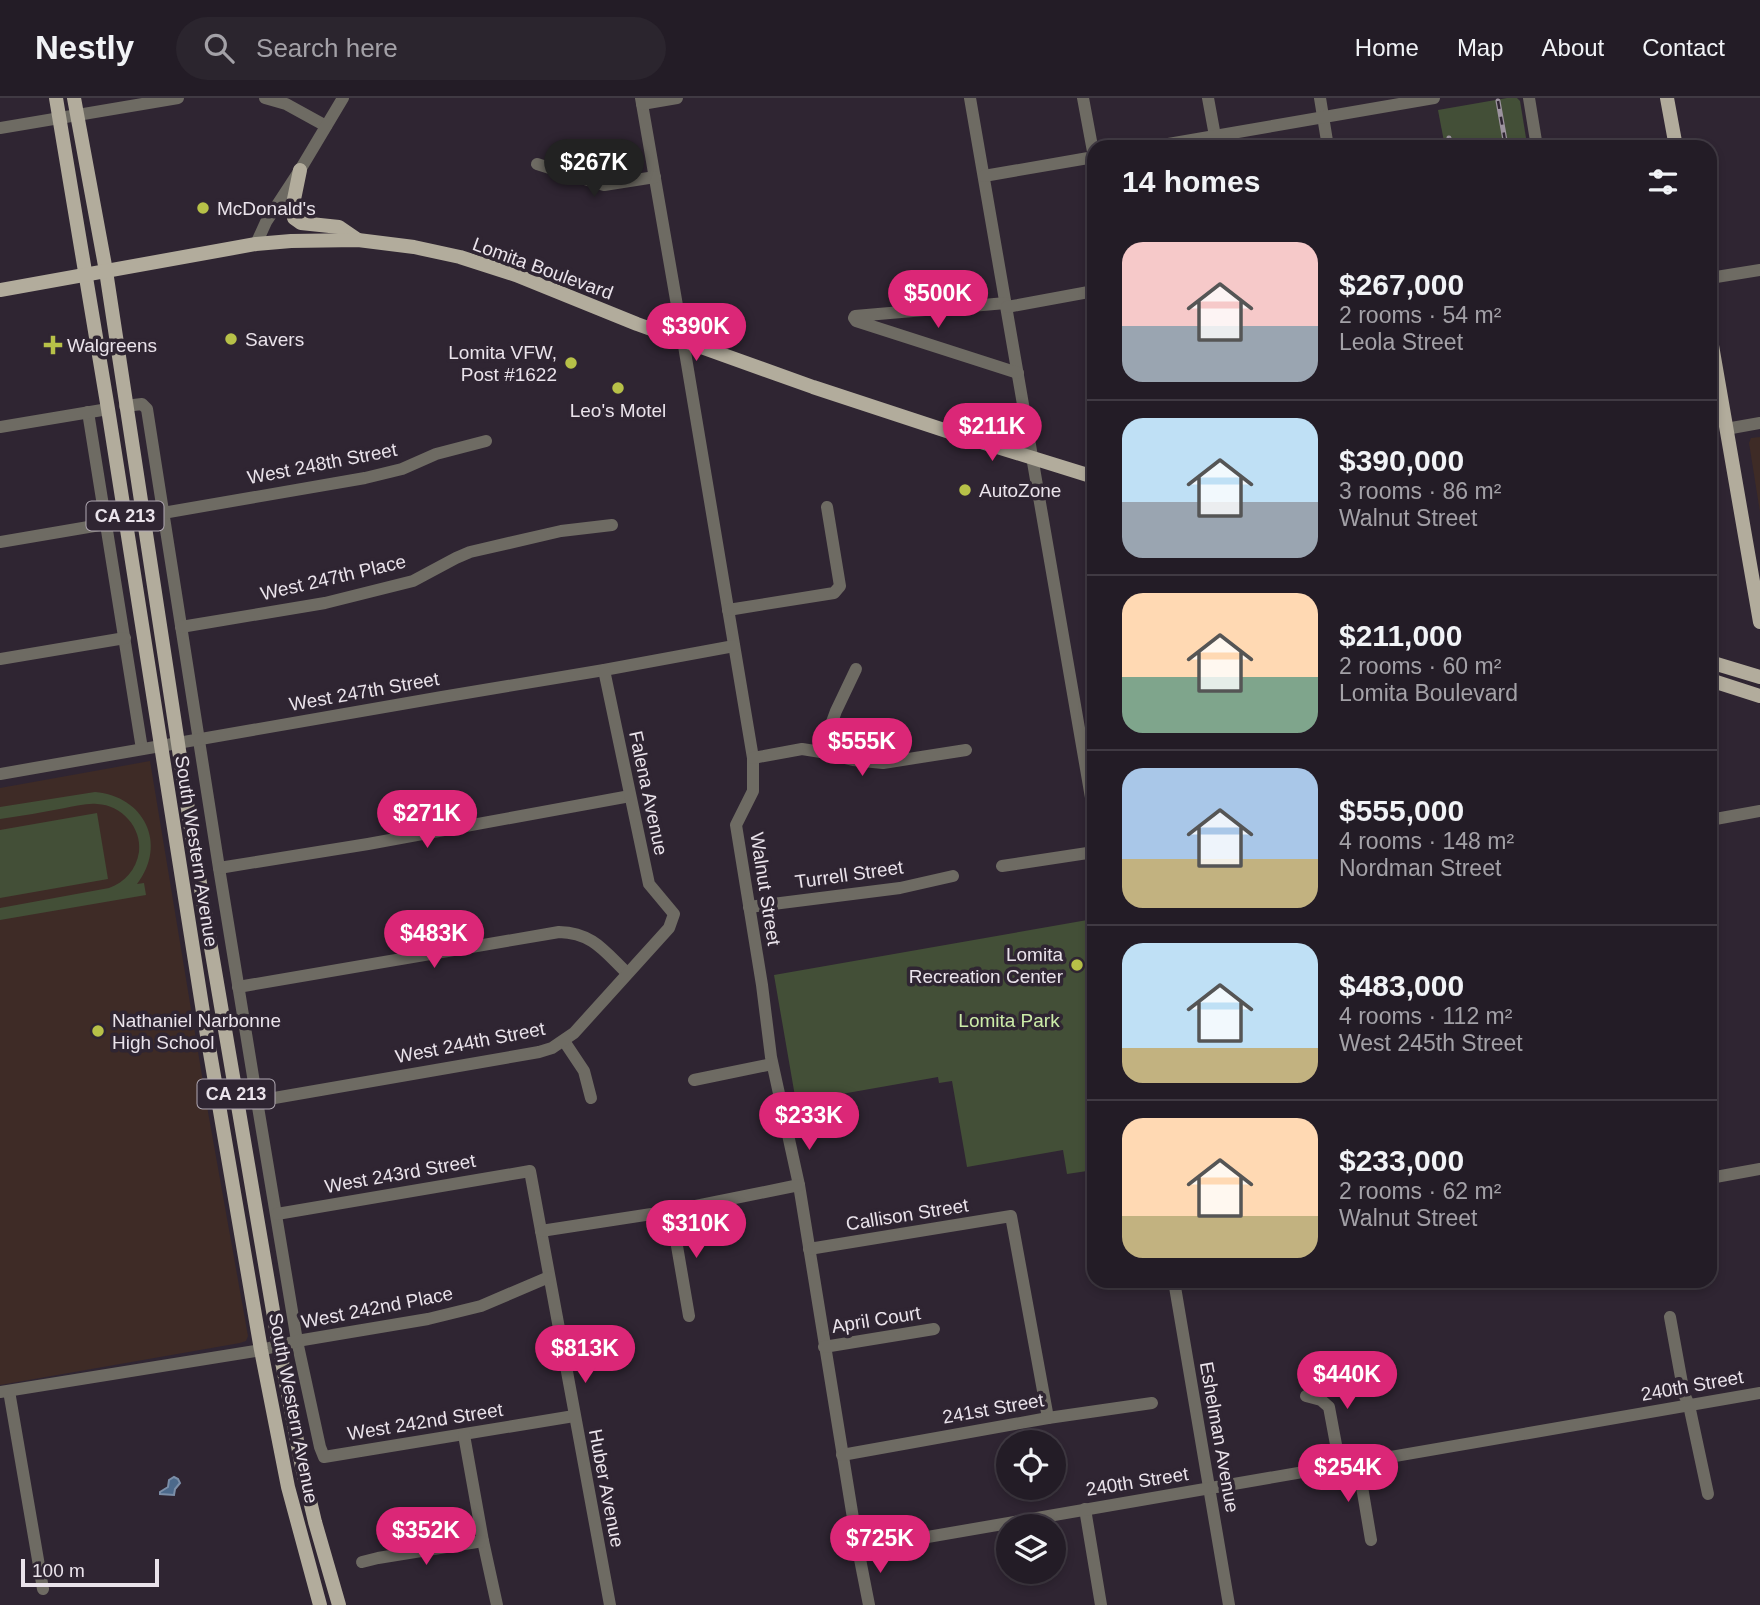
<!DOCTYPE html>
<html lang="en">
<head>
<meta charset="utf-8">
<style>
  body { margin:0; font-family:Arial,sans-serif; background:#2b252e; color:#f1f3f6; height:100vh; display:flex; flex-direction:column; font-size:26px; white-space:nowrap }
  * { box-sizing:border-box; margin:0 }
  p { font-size:23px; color:#a3a1a7 }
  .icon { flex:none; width:38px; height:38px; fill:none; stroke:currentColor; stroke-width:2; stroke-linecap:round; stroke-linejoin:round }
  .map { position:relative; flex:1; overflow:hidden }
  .side { position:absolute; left:1087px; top:42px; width:630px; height:1148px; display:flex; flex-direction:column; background:#231c26; border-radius:21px; box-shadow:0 4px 10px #0003,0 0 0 2px #403a43 }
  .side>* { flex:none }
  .fabs { position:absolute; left:996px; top:1332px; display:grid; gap:14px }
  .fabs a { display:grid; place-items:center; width:70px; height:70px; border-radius:50%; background:#231c26; box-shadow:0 4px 10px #0003,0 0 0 2px #403a43; font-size:35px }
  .scale { position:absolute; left:21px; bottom:18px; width:138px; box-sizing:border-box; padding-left:7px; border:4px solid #eae3eb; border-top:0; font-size:19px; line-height:24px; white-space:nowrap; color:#eae3eb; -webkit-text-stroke:5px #2f2532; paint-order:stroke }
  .price { position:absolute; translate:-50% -60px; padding:0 16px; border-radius:24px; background:#db2777; color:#fff; font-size:23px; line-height:46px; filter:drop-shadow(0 2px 4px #0008) }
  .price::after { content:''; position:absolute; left:50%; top:42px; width:21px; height:16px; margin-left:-10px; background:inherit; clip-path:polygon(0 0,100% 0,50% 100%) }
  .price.current { background:#222; color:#fff }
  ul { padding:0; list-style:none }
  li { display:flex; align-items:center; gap:21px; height:175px; padding:0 35px }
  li+li { border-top:2px solid #403a43 }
  li span { display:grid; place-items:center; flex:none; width:196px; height:140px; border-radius:21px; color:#555 }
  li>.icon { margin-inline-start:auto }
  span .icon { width:84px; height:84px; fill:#fffc; stroke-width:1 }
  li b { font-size:30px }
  h2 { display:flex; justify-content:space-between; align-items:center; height:84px; padding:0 35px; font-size:30px }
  header { display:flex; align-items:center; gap:42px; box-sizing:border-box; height:98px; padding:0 35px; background:#231c26; border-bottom:2px solid #403a43 }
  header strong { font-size:33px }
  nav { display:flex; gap:38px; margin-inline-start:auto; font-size:24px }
  .search { width:490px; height:63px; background:#2b252e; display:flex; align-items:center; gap:18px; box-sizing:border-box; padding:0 24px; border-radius:38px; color:#a3a1a7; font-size:26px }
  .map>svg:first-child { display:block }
  .education { fill:#3e2b26 }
  .green { fill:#434f37 }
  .water { fill:#4c698b; stroke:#7b8ea8; stroke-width:2 }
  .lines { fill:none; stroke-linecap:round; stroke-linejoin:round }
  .minor { stroke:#6e6b63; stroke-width:12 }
  .major { stroke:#b2ac9c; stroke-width:14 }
  .rail-casing { stroke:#9c939e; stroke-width:5 }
  .rail { stroke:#2f2532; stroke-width:2.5; stroke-dasharray:8; stroke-linecap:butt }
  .poi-dot { fill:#b7c148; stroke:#2f2532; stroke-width:2.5 }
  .labels { text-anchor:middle; stroke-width:7; stroke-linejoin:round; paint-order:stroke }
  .shield { fill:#2f2532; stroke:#b2aab4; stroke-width:2 }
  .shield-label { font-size:18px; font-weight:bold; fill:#eae3eb }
  .poi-label { font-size:19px; fill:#eae3eb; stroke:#2f2532; text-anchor:start }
  .street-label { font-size:19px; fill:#eae3eb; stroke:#2f2532 }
  .park-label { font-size:19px; fill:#cceca9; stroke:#2f2532 }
</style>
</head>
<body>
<header>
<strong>Nestly</strong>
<div class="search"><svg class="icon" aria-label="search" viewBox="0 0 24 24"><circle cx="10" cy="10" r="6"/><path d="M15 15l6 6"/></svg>Search here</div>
<nav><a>Home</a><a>Map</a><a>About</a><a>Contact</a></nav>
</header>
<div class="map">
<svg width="1760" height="1507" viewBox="0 0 1760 1507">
  <rect width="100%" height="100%" fill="#2f2532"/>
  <g class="education">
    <polygon points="1760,339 1760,414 1749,345 1751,340"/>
    <polygon points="150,663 208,1014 248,1238 246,1243 240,1245 0,1287 0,690"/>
  </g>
  <g class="green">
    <polygon points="1507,0 1517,0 1520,3 1527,46 1509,49 1445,49 1438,12"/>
    <path d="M95 694C144 698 168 746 137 786L144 785 146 797 0 822V810L109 790C125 784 136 772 139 754 142 730 122 707 97 706 87 705 76 708 65 710 43 714 22 718 0 721V709Z"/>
    <polygon points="97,715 108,781 0,800 0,732"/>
    <polygon points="1093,821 1094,1072 1067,1076 1063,1052 967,1069 952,983 939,985 938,979 796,1004 774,877"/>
  </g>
  <polygon class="water" points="174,1379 178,1381 180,1385 175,1391 174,1397 160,1396 160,1394 168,1389 169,1382"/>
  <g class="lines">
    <g class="minor">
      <polyline points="265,0 286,6 326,28"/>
      <polyline points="641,0 683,242 753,660 753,693 736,727 762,887 771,959 799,1087 858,1451 869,1507"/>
      <polyline points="970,0 1094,717"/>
      <polyline points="1208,0 1215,38"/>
      <polyline points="1320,0 1328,49"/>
      <polyline points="1529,0 1537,49"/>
      <polyline points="642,6 677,0"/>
      <polyline points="0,30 178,0"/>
      <polyline points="1151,49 1434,0"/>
      <polyline points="537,66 604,87 655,79"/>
      <polyline points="984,78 1094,59 1083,0"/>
      <polyline points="256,146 266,124 300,72 343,0"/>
      <polyline points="1710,180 1760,172"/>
      <polyline points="1006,205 855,218 854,220 856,223 1018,275"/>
      <polyline points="1007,209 1094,193"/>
      <polyline points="125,308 142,306 147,311 219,770 257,1003 297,1243 320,1349 324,1359 574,1318"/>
      <polyline points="88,314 142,651"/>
      <polyline points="0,329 108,311"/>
      <polyline points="1726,331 1760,325"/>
      <polyline points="163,415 365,380 402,371 436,356 486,343"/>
      <polyline points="0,444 106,426"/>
      <polyline points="728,512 834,495 840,488 827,409"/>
      <polyline points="181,529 325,505 413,483 456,460 470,454 561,433 612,427"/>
      <polyline points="0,561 125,540"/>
      <polyline points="821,654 836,613 856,571"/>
      <polyline points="753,660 802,651 821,654 853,662 883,665 966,652"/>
      <polyline points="0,676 442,599 604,572 734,548"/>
      <polyline points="1710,722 1760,713"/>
      <polyline points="1002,768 1094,754"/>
      <polyline points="219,770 368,746 630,698"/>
      <polyline points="749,809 900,790 953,778"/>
      <path d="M238 889 559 834C593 835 604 853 627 875"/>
      <polyline points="564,943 584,973 591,1000"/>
      <polyline points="694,982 772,966"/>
      <polyline points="257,1003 539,954 552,950 574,935 669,830 674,816 649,786 604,572"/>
      <polyline points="1710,1080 1760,1071"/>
      <polyline points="671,1113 689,1218"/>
      <polyline points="277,1116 530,1073 610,1507"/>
      <polyline points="541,1133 671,1113 799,1087"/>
      <polyline points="809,1151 1011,1118 1048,1320"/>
      <polyline points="1174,1183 1229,1507"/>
      <polyline points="1670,1219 1684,1296 1689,1307 1708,1396"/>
      <polyline points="824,1249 934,1231"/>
      <polyline points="9,1293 43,1491"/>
      <polyline points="0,1294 261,1252 297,1243 428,1221 481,1208 549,1179"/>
      <polyline points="1306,1298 1321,1302 1329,1309 1340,1368"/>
      <polyline points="464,1337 483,1443 497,1507"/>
      <polyline points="842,1357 1048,1320 1152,1305"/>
      <polyline points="1358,1365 1371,1442"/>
      <polyline points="1085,1411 1101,1507"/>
      <polyline points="858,1451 1760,1295"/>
      <polyline points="362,1464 378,1460 483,1443"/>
    </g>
    <g class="major">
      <polyline points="56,0 108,311 203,914 261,1252 288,1389 320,1507"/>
      <polyline points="74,0 106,173 193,744 279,1248 302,1369 315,1424 339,1507"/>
      <polyline points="1667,0 1676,49"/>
      <polyline points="300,72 292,111 294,120 301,125 339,129 358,142"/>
      <polyline points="0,192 256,146 291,143 358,142 414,149 460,159 516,177 637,226 813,289 962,338 1094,379"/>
      <polyline points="1710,236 1760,524"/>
      <polyline points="1710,564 1760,579"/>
      <polyline points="1710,582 1760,598"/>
    </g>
    <g class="rail-casing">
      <g id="rail">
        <polyline points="1498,3 1506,48"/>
        <polyline points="1449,40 1450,49"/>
      </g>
    </g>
    <use href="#rail" class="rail"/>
  </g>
  <g class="poi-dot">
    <circle cx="203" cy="110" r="7"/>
    <circle cx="231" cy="241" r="7"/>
    <path d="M49.5 236.5h7v7h7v7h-7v7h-7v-7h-7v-7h7z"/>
    <circle cx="571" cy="265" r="7"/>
    <circle cx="618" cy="290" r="7"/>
    <circle cx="965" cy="392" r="7"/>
    <circle cx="1077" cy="867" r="7"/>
    <circle cx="98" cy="933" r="7"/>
  </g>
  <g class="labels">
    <g class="shield">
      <rect x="86.5" y="403.5" width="77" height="29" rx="5"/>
      <rect x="197.5" y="981.5" width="77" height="29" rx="5"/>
    </g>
    <g class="shield-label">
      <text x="125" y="424">CA 213</text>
      <text x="236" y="1002">CA 213</text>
    </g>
    <g class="poi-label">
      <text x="217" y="117">McDonald's</text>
      <text x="245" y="248">Savers</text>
      <text x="67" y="254">Walgreens</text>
      <text x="557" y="261" text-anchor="end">Lomita VFW,<tspan x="557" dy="22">Post #1622</tspan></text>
      <text x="618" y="319" text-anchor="middle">Leo's Motel</text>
      <text x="979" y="399">AutoZone</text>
      <text x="1063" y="863" text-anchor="end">Lomita<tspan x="1063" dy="22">Recreation Center</tspan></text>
      <text x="112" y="929">Nathaniel Narbonne<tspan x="112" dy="22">High School</tspan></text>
    </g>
    <g class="street-label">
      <text transform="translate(543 170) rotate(20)" y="7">Lomita Boulevard</text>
      <text transform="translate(322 365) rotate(-11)" y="7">West 248th Street</text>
      <text transform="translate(333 479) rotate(-13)" y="7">West 247th Place</text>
      <text transform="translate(364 593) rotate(-10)" y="7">West 247th Street</text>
      <text transform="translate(649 695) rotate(78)" y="7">Falena Avenue</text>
      <text transform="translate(197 753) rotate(81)" y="7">South Western Avenue</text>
      <text transform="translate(849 776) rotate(-8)" y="7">Turrell Street</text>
      <text transform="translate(766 791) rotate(81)" y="7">Walnut Street</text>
      <text transform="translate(470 944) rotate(-11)" y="7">West 244th Street</text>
      <text transform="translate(400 1075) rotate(-10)" y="7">West 243rd Street</text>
      <text transform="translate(907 1116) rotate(-9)" y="7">Callison Street</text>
      <text transform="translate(377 1209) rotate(-11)" y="7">West 242nd Place</text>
      <text transform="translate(876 1221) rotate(-9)" y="7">April Court</text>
      <text transform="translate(1692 1287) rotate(-10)" y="7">240th Street</text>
      <text transform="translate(294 1310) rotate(79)" y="7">South Western Avenue</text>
      <text transform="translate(993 1310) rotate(-10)" y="7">241st Street</text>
      <text transform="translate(425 1323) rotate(-9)" y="7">West 242nd Street</text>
      <text transform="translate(1220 1339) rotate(80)" y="7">Eshelman Avenue</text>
      <text transform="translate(1137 1383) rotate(-9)" y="7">240th Street</text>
      <text transform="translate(607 1390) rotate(79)" y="7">Huber Avenue</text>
    </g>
    <g class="park-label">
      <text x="1009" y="929">Lomita Park</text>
    </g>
  </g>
</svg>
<div class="fabs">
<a><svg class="icon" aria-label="locate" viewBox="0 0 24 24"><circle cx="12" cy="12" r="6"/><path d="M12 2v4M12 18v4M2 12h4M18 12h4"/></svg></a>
<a><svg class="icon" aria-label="layers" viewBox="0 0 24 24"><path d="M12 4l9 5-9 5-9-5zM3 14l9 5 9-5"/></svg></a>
</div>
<div class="scale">100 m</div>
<b class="price current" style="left:594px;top:101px">$267K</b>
<b class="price" style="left:938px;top:232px">$500K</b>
<b class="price" style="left:696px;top:265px">$390K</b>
<b class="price" style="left:992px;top:365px">$211K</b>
<b class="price" style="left:862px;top:680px">$555K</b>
<b class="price" style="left:427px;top:752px">$271K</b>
<b class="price" style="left:434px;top:872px">$483K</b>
<b class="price" style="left:809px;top:1054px">$233K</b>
<b class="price" style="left:696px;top:1162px">$310K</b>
<b class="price" style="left:585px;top:1287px">$813K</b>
<b class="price" style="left:1347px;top:1313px">$440K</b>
<b class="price" style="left:1348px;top:1406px">$254K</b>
<b class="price" style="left:426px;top:1469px">$352K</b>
<b class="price" style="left:880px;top:1477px">$725K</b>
<section class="side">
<h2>14 homes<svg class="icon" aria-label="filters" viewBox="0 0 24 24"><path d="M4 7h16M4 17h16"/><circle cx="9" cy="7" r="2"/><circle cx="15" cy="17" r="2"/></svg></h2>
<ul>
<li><span style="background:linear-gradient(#f6c9c9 60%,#9aa5b1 0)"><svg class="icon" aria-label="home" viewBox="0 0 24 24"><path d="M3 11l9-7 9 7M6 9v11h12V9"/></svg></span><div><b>$267,000</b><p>2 rooms · 54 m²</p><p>Leola Street</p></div></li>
<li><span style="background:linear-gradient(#bfe0f5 60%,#9aa5b1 0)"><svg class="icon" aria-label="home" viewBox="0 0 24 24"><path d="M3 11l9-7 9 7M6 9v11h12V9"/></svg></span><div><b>$390,000</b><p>3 rooms · 86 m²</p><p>Walnut Street</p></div></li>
<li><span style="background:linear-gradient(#ffd9b3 60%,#7fa58c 0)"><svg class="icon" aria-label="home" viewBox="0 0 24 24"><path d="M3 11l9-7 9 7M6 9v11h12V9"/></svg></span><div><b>$211,000</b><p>2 rooms · 60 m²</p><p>Lomita Boulevard</p></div></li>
<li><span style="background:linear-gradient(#a9c7e8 65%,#c2b280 0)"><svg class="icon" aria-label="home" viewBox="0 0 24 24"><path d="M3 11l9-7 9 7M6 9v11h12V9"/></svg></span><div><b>$555,000</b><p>4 rooms · 148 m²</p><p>Nordman Street</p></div></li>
<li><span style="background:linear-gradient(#bfe0f5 75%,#c2b280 0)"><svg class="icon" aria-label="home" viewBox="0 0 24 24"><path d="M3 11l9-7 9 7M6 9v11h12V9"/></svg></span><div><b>$483,000</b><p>4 rooms · 112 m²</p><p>West 245th Street</p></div></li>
<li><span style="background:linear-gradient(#ffd9b3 70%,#c2b280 0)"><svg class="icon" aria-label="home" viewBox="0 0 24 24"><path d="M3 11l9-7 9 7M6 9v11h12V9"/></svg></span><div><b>$233,000</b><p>2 rooms · 62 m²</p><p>Walnut Street</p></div></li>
</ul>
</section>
</div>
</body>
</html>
